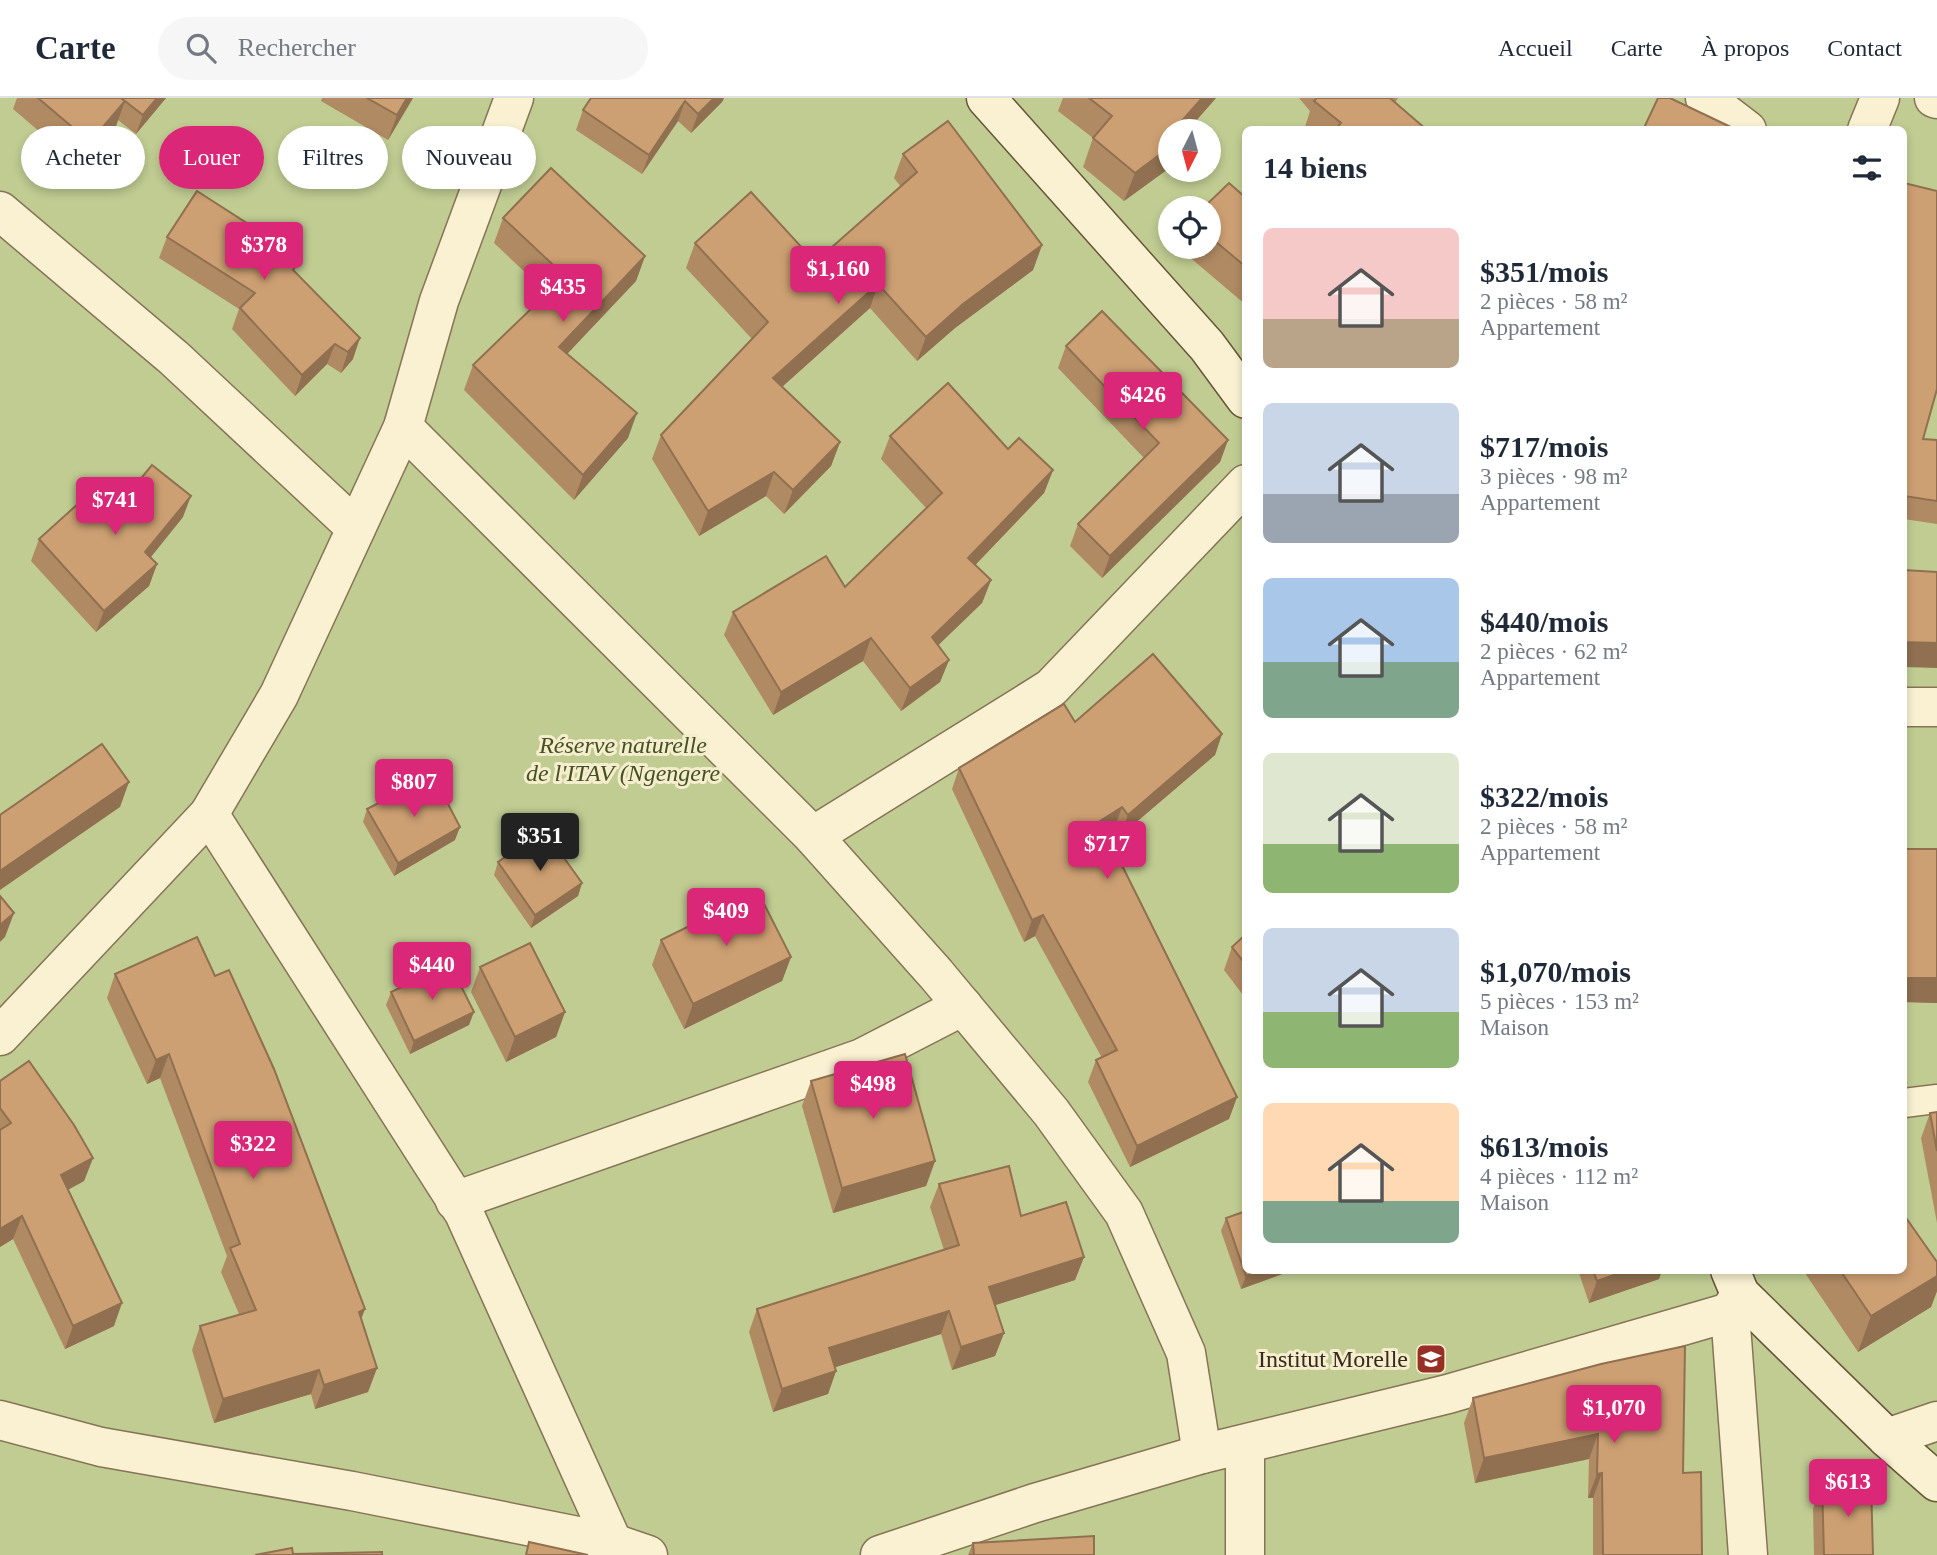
<!DOCTYPE html>
<html lang="fr">
<head>
<meta charset="utf-8">
<style>
  body { margin:0; font-family:"Times New Roman",serif; background:#f6f6f7; color:#1f2937; height:100vh; display:flex; flex-direction:column; font-size:26px; white-space:nowrap }
  * { box-sizing:border-box; margin:0 }
  p { font-size:23px; color:#747a83 }
  .icon { flex:none; width:38px; height:38px; fill:none; stroke:currentColor; stroke-width:2; stroke-linecap:round; stroke-linejoin:round }
  .map { position:relative; flex:1; overflow:hidden }
  .details { position:absolute; left:1242px; top:28px; width:665px; height:1148px; display:flex; flex-direction:column; background:#fff; border-radius:10px; box-shadow:0 4px 10px #0003 }
  .details>* { flex:none }
  .banner { position:absolute; left:21px; top:28px; width:665px; height:63px; display:flex; gap:14px }
  .needle { width:46px; rotate:186deg }
  .controls { position:absolute; left:1158px; top:21px; display:grid; gap:14px }
  .controls a { display:grid; place-items:center; width:63px; height:63px; border-radius:50%; background:#fff; box-shadow:0 4px 10px #0003; font-size:35px }
  .price { position:absolute; translate:-50% -60px; padding:0 16px; border-radius:7px; background:#db2777; color:#fff; font-size:23px; line-height:46px; filter:drop-shadow(0 2px 4px #0008) }
  .price::after { content:''; position:absolute; left:50%; top:42px; width:21px; height:16px; margin-left:-10px; background:inherit; clip-path:polygon(0 0,100% 0,50% 100%) }
  .price.active { background:#222; color:#fff }
  ul { padding:0; list-style:none }
  li { display:flex; align-items:center; gap:21px; height:175px; padding:0 21px }
  li span { display:grid; place-items:center; flex:none; width:196px; height:140px; border-radius:10px; color:#555 }
  li>.icon { margin-inline-start:auto }
  span .icon { width:84px; height:84px; fill:#fffc; stroke-width:1 }
  li b { font-size:30px }
  h2 { display:flex; justify-content:space-between; align-items:center; height:84px; padding:0 21px; font-size:30px }
  .tag { padding:0 24px; border-radius:32px; background:#fff; box-shadow:0 4px 10px #0003; font-size:24px; line-height:63px }
  .tag.active { background:#db2777; color:#fff }
  header { display:flex; align-items:center; gap:42px; box-sizing:border-box; height:98px; padding:0 35px; background:#fff; border-bottom:2px solid #e0e1e3 }
  header strong { font-size:33px }
  nav { display:flex; gap:38px; margin-inline-start:auto; font-size:24px }
  .search { width:490px; height:63px; background:#f6f6f7; display:flex; align-items:center; gap:18px; box-sizing:border-box; padding:0 24px; border-radius:38px; color:#747a83; font-size:26px }
  .map>svg:first-child { display:block }
  .green { fill:#c0cc92; fill-rule:evenodd }
  .lines { fill:none; stroke-linecap:round; stroke-linejoin:round }
  .lane-casing { stroke:#867457; stroke-width:31 }
  .street-casing { stroke:#867457; stroke-width:41 }
  .secondary-casing { stroke:#68553a; stroke-width:41 }
  .lane { stroke:#f9f1d1; stroke-width:28 }
  .street { stroke:#f9f1d1; stroke-width:38 }
  .secondary { stroke:#f9f1d1; stroke-width:38 }
  .wall { fill:#b08a63 }
  .shaded-wall { fill:#907050 }
  .building { fill:#cda073; stroke:#907050; stroke-width:2 }
  .labels { text-anchor:middle; stroke-width:6; stroke-linejoin:round; paint-order:stroke }
  .park-label { font-size:24px; font-style:italic; fill:#425222; stroke:#f5edcd }
  .poi-label { font-size:24px; fill:#352a1b; stroke:#f5edcd; text-anchor:end }
</style>
</head>
<body>
<header>
<strong>Carte</strong>
<div class="search"><svg class="icon" aria-label="search" viewBox="0 0 24 24"><circle cx="10" cy="10" r="6"/><path d="M15 15l6 6"/></svg>Rechercher</div>
<nav><a>Accueil</a><a>Carte</a><a>À propos</a><a>Contact</a></nav>
</header>
<div class="map">
<svg width="1937" height="1457" viewBox="0 0 1937 1457">
  <rect width="100%" height="100%" fill="#eee4be"/>
  <path class="green" d="M0 0H1937V1457H0ZM1246 32H1904V1172H1246ZM1171 33H1209V72H1171ZM1171 110H1209V149H1171Z"/>
  <g class="lines">
    <g class="lane-casing">
      <polyline id="lane" points="1904,1005 1937,1001"/>
    </g>
    <g class="street-casing">
      <g id="street">
        <polyline points="1705,0 1747,32"/>
        <polyline points="1934,0 1937,1"/>
        <polyline points="1867,32 1880,0"/>
        <polyline points="0,113 174,260 356,430"/>
        <polyline points="403,329 813,738 936,876 1051,1014 1124,1115 1186,1255 1202,1356"/>
        <polyline points="1904,609 1937,609"/>
        <polyline points="209,716 464,1115 613,1445"/>
        <polyline points="813,738 1051,590 1246,386"/>
        <polyline points="0,938 209,716 279,597 403,329 439,203 514,0"/>
        <polyline points="455,1103 862,960 963,908"/>
        <polyline points="1740,1196 1730,1214 1748,1457"/>
        <polyline points="0,1322 101,1349 352,1393 613,1445 648,1457"/>
        <polyline points="1887,1340 1937,1323"/>
        <polyline points="1245,1346 1245,1457"/>
        <polyline points="880,1457 1035,1405 1202,1356 1448,1296 1730,1214"/>
      </g>
    </g>
    <g class="secondary-casing">
      <g id="secondary">
        <polyline points="986,0 1207,248 1246,301"/>
        <polyline points="1730,1172 1740,1196 1887,1340 1937,1384"/>
      </g>
    </g>
    <use href="#lane" class="lane"/>
    <use href="#street" class="street"/>
    <use href="#secondary" class="secondary"/>
  </g>
  <g class="wall">
    <polygon points="17,0 166,0 136,36 118,22 116,28 81,69 13,11"/>
    <polygon points="322,0 413,0 388,42 321,3"/>
    <polygon points="591,0 724,0 722,4 691,35 678,23 642,76 576,32 583,12"/>
    <polygon points="1063,0 1216,0 1187,33 1171,33 1168,71 1124,103 1083,69 1093,40 1058,13"/>
    <polygon points="1299,0 1398,0 1395,5 1427,32 1304,32 1310,13"/>
    <polygon points="903,56 1042,147 1033,172 955,230 917,263 870,210 782,289 840,344 831,368 784,416 766,398 699,438 652,361 661,337 752,241 686,170 695,145 815,164 901,89 894,80"/>
    <polygon points="1904,85 1923,341 1937,342 1937,426 1904,421"/>
    <polygon points="1246,100 1246,207 1180,151 1181,149 1209,149 1209,110"/>
    <polygon points="503,120 645,158 636,183 567,256 628,340 574,402 464,292 473,267 547,195 494,145"/>
    <polygon points="167,139 296,174 353,261 341,275 327,266 295,298 232,231 239,211 159,160"/>
    <polygon points="1066,248 1228,342 1220,364 1102,480 1070,448 1078,426 1144,360 1058,270"/>
    <polygon points="890,338 1008,351 1053,372 1044,395 975,467 991,482 982,505 938,547 949,562 940,584 901,613 863,563 773,617 724,537 733,514 845,489 926,410 881,361"/>
    <polygon points="111,417 183,419 150,460 157,466 149,488 96,534 31,463 39,441"/>
    <polygon points="1075,624 1222,636 1215,657 1120,738 1114,731 1107,736 1237,999 1229,1021 1130,1069 1088,984 1096,962 1102,960 1035,838 1024,844 952,691 959,670"/>
    <polygon points="367,711 455,742 394,778 363,724"/>
    <polygon points="1904,751 1937,905 1904,904"/>
    <polygon points="498,764 582,785 578,798 531,830 494,777"/>
    <polygon points="1246,836 1246,901 1224,872 1232,849"/>
    <polygon points="661,842 791,859 782,883 684,931 652,867"/>
    <polygon points="480,869 565,914 556,939 506,964 471,894"/>
    <polygon points="115,876 361,1222 377,1270 368,1294 315,1311 311,1296 214,1325 192,1252 200,1228 239,1216 221,1174 227,1158 160,980 147,986 107,900"/>
    <polygon points="391,894 469,927 410,956 386,907"/>
    <polygon points="0,983 93,1060 84,1083 68,1092 114,1228 65,1251 13,1141 0,1149"/>
    <polygon points="811,983 935,1063 926,1088 833,1115 802,1008"/>
    <polygon points="1937,1014 1937,1125 1921,1040 1930,1015"/>
    <polygon points="939,1086 1021,1118 1084,1159 1075,1182 995,1207 1004,1235 995,1258 952,1272 941,1236 835,1269 836,1273 828,1296 773,1314 749,1234 757,1211 944,1152 930,1109"/>
    <polygon points="1226,1120 1246,1172 1286,1172 1285,1175 1241,1191 1221,1133"/>
    <polygon points="1937,1164 1937,1193 1931,1209 1858,1254 1803,1172 1904,1172"/>
    <polygon points="1578,1172 1662,1172 1659,1181 1589,1205"/>
    <polygon points="1601,1266 1683,1375 1702,1457 1593,1457 1593,1400 1588,1400 1589,1361 1475,1385 1464,1325 1473,1300"/>
    <polygon points="1822,1386 1873,1457 1814,1457 1813,1411"/>
    <polygon points="973,1445 1094,1457 968,1457"/>
  </g>
  <g class="shaded-wall">
    <polygon points="157,0 166,0 136,36 143,17"/>
    <polygon points="407,0 413,0 388,42 397,17"/>
    <polygon points="714,0 724,0 722,4 691,35 698,16"/>
    <polygon points="1202,0 1216,0 1187,33 1173,33"/>
    <polygon points="125,3 116,28 81,69 90,44"/>
    <polygon points="685,3 678,23 642,76 649,57"/>
    <polygon points="1171,37 1171,63 1168,71 1124,103 1135,75"/>
    <polygon points="1042,147 1033,172 955,230 917,263 926,239 963,206"/>
    <polygon points="645,158 636,183 550,274 559,249"/>
    <polygon points="878,186 870,210 764,305 773,280"/>
    <polygon points="360,240 353,261 341,275 348,254"/>
    <polygon points="335,246 327,266 295,298 302,277"/>
    <polygon points="637,315 628,340 574,402 583,377"/>
    <polygon points="1228,342 1220,364 1102,480 1110,458"/>
    <polygon points="840,344 831,368 784,416 793,392"/>
    <polygon points="1053,372 1044,395 960,483 968,460"/>
    <polygon points="774,374 766,398 699,438 708,413"/>
    <polygon points="191,398 183,419 138,475 145,454"/>
    <polygon points="157,466 149,488 96,534 104,513"/>
    <polygon points="991,482 982,505 924,561 932,539"/>
    <polygon points="871,540 863,563 773,617 781,594"/>
    <polygon points="1904,544 1937,545 1937,570 1904,569"/>
    <polygon points="949,562 940,584 901,613 910,590"/>
    <polygon points="1222,636 1215,657 1120,738 1128,717"/>
    <polygon points="129,684 120,709 0,792 0,773"/>
    <polygon points="1122,709 1114,731 1092,744 1100,723"/>
    <polygon points="460,729 455,742 394,778 398,765"/>
    <polygon points="582,785 578,798 531,830 535,817"/>
    <polygon points="14,815 5,839 0,844 0,827"/>
    <polygon points="1043,817 1035,838 1024,844 1032,822"/>
    <polygon points="791,859 782,883 684,931 693,906"/>
    <polygon points="1905,880 1937,880 1937,905 1904,904 1904,883"/>
    <polygon points="474,914 469,927 410,956 414,943"/>
    <polygon points="565,914 556,939 506,964 515,939"/>
    <polygon points="169,956 160,980 147,986 156,962"/>
    <polygon points="1237,999 1229,1021 1130,1069 1137,1048"/>
    <polygon points="93,1060 84,1083 52,1100 61,1077"/>
    <polygon points="935,1063 926,1088 833,1115 842,1090"/>
    <polygon points="22,1118 13,1141 0,1149 0,1131"/>
    <polygon points="1084,1159 1075,1182 980,1212 989,1189"/>
    <polygon points="1261,1172 1286,1172 1285,1175 1241,1191 1246,1178"/>
    <polygon points="1628,1172 1662,1172 1659,1181 1589,1205 1597,1183"/>
    <polygon points="1937,1178 1937,1193 1931,1209 1858,1254 1871,1218"/>
    <polygon points="122,1205 114,1228 65,1251 73,1228"/>
    <polygon points="365,1211 356,1235 359,1214"/>
    <polygon points="949,1213 941,1236 820,1274 829,1250"/>
    <polygon points="1004,1235 995,1258 952,1272 961,1249"/>
    <polygon points="377,1270 368,1294 315,1311 324,1287"/>
    <polygon points="319,1272 311,1296 214,1325 223,1301"/>
    <polygon points="836,1273 828,1296 773,1314 782,1291"/>
    <polygon points="1598,1336 1589,1361 1475,1385 1484,1360"/>
    <polygon points="1602,1375 1593,1400 1588,1400 1597,1376"/>
  </g>
  <g class="building">
    <polygon points="38,0 121,0 125,3 90,44"/>
    <polygon points="121,0 157,0 143,17"/>
    <polygon points="367,0 407,0 397,17"/>
    <polygon points="591,0 714,0 698,16 685,3 649,57 583,12"/>
    <polygon points="1089,0 1202,0 1173,33 1171,33 1171,48 1135,75 1093,40 1112,18"/>
    <polygon points="1317,0 1392,0 1391,1 1427,32 1335,32 1341,25 1314,3"/>
    <polygon points="1658,0 1670,0 1737,32 1643,32"/>
    <polygon points="948,23 1042,147 963,206 926,239 878,186 773,280 840,344 793,392 774,374 708,413 661,337 768,224 695,145 751,94 815,164 917,74 903,56"/>
    <polygon points="551,70 645,158 559,249 637,315 583,377 473,267 565,178 503,120"/>
    <polygon points="1229,85 1246,100 1246,169 1209,138 1209,110 1203,110"/>
    <polygon points="1904,85 1937,93 1937,291 1923,341 1937,342 1937,403 1904,398"/>
    <polygon points="197,93 301,160 293,172 360,240 348,254 335,246 302,277 240,210 255,195 167,139"/>
    <polygon points="1102,213 1228,342 1110,458 1078,426 1159,345 1066,248"/>
    <polygon points="948,285 1008,351 1019,340 1053,372 968,460 991,482 932,539 949,562 910,590 871,540 781,594 733,514 826,458 845,489 942,395 890,338"/>
    <polygon points="152,367 191,398 145,454 157,466 104,513 39,441 90,395 111,417"/>
    <polygon points="1904,472 1937,474 1937,545 1904,544"/>
    <polygon points="1153,556 1222,636 1128,717 1122,709 1100,723 1237,999 1137,1048 1096,962 1117,952 1043,817 1032,822 959,670 1064,606 1075,624"/>
    <polygon points="102,646 129,684 0,773 0,717"/>
    <polygon points="433,677 460,729 398,765 367,711"/>
    <polygon points="544,732 582,785 535,817 498,764"/>
    <polygon points="1904,751 1937,751 1937,880 1905,880 1906,805 1904,805"/>
    <polygon points="758,794 791,859 693,906 661,842"/>
    <polygon points="0,798 14,815 0,827"/>
    <polygon points="1246,836 1246,867 1232,849"/>
    <polygon points="197,839 215,878 229,872 274,971 365,1211 359,1214 377,1270 324,1287 319,1272 223,1301 200,1228 256,1212 230,1150 240,1146 169,956 156,962 115,876"/>
    <polygon points="530,845 565,914 515,939 480,869"/>
    <polygon points="450,866 474,914 414,943 391,894"/>
    <polygon points="905,956 935,1063 842,1090 811,983"/>
    <polygon points="29,963 74,1027 93,1060 61,1077 122,1205 73,1228 22,1118 0,1131 0,1032 11,1025 0,1010 0,983"/>
    <polygon points="1937,1014 1937,1053 1930,1015"/>
    <polygon points="1009,1068 1021,1118 1066,1104 1084,1159 989,1189 1004,1235 961,1249 949,1213 829,1250 836,1273 782,1291 757,1211 959,1147 939,1086"/>
    <polygon points="1246,1113 1246,1172 1261,1172 1246,1178 1226,1120"/>
    <polygon points="1904,1117 1937,1164 1937,1178 1871,1218 1840,1172 1904,1172"/>
    <polygon points="1593,1172 1628,1172 1597,1183"/>
    <polygon points="1685,1248 1683,1375 1701,1374 1702,1457 1603,1457 1602,1375 1597,1376 1598,1336 1484,1360 1473,1300 1601,1266"/>
    <polygon points="1871,1384 1873,1457 1824,1457 1822,1386"/>
    <polygon points="1094,1438 1094,1457 969,1457 974,1457 973,1445"/>
    <polygon points="529,1444 588,1457 526,1457"/>
    <polygon points="292,1450 293,1456 382,1454 382,1457 255,1457"/>
  </g>
  <defs>
    <g id="school-square" transform="scale(1.575)"><rect x="-9" y="-9" width="18" height="18" rx="4" fill="#962f26" stroke="#f5edcd"/><path d="M0-5L7-2L0 1L-7-2ZM-4 1L0 2.5L4 1V4Q0 6-4 4Z" fill="#fff"/></g>
  </defs>
  <g fill-rule="evenodd">
    <use href="#school-square" x="1431" y="1261"/>
  </g>
  <g class="labels">
    <g class="park-label">
      <text x="623" y="655">Réserve naturelle<tspan x="623" dy="28">de l'ITAV (Ngengere</tspan></text>
    </g>
    <g class="poi-label">
      <text x="1408" y="1269">Institut Morelle</text>
    </g>
  </g>
</svg>
<div class="controls">
<a><svg class="needle" viewBox="-14 -14 28 28"><path d="M0-13l5 13h-10z" fill="#e53935"/><path d="M0 13l5-13h-10z" fill="#747a83"/></svg></a>
<a><svg class="icon" aria-label="locate" viewBox="0 0 24 24"><circle cx="12" cy="12" r="6"/><path d="M12 2v4M12 18v4M2 12h4M18 12h4"/></svg></a>
</div>
<b class="price" style="left:264px;top:184px">$378</b>
<b class="price" style="left:838px;top:208px">$1,160</b>
<b class="price" style="left:563px;top:226px">$435</b>
<b class="price" style="left:1143px;top:334px">$426</b>
<b class="price" style="left:115px;top:439px">$741</b>
<b class="price" style="left:414px;top:721px">$807</b>
<b class="price active" style="left:540px;top:775px">$351</b>
<b class="price" style="left:1107px;top:783px">$717</b>
<b class="price" style="left:726px;top:850px">$409</b>
<b class="price" style="left:432px;top:904px">$440</b>
<b class="price" style="left:873px;top:1023px">$498</b>
<b class="price" style="left:253px;top:1083px">$322</b>
<b class="price" style="left:1614px;top:1347px">$1,070</b>
<b class="price" style="left:1848px;top:1421px">$613</b>
<div class="banner">
<a class="tag">Acheter</a>
<a class="tag active">Louer</a>
<a class="tag">Filtres</a>
<a class="tag">Nouveau</a>
</div>
<section class="details">
<h2>14 biens<svg class="icon" aria-label="filters" viewBox="0 0 24 24"><path d="M4 7h16M4 17h16"/><circle cx="9" cy="7" r="2"/><circle cx="15" cy="17" r="2"/></svg></h2>
<ul>
<li><span style="background:linear-gradient(#f6c9c9 65%,#b9a48a 0)"><svg class="icon" aria-label="home" viewBox="0 0 24 24"><path d="M3 11l9-7 9 7M6 9v11h12V9"/></svg></span><div><b>$351/mois</b><p>2 pièces · 58 m²</p><p>Appartement</p></div></li>
<li><span style="background:linear-gradient(#c9d6e8 65%,#9aa5b1 0)"><svg class="icon" aria-label="home" viewBox="0 0 24 24"><path d="M3 11l9-7 9 7M6 9v11h12V9"/></svg></span><div><b>$717/mois</b><p>3 pièces · 98 m²</p><p>Appartement</p></div></li>
<li><span style="background:linear-gradient(#a9c7e8 60%,#7fa58c 0)"><svg class="icon" aria-label="home" viewBox="0 0 24 24"><path d="M3 11l9-7 9 7M6 9v11h12V9"/></svg></span><div><b>$440/mois</b><p>2 pièces · 62 m²</p><p>Appartement</p></div></li>
<li><span style="background:linear-gradient(#dfe7d0 65%,#8fb573 0)"><svg class="icon" aria-label="home" viewBox="0 0 24 24"><path d="M3 11l9-7 9 7M6 9v11h12V9"/></svg></span><div><b>$322/mois</b><p>2 pièces · 58 m²</p><p>Appartement</p></div></li>
<li><span style="background:linear-gradient(#c9d6e8 60%,#8fb573 0)"><svg class="icon" aria-label="home" viewBox="0 0 24 24"><path d="M3 11l9-7 9 7M6 9v11h12V9"/></svg></span><div><b>$1,070/mois</b><p>5 pièces · 153 m²</p><p>Maison</p></div></li>
<li><span style="background:linear-gradient(#ffd9b3 70%,#7fa58c 0)"><svg class="icon" aria-label="home" viewBox="0 0 24 24"><path d="M3 11l9-7 9 7M6 9v11h12V9"/></svg></span><div><b>$613/mois</b><p>4 pièces · 112 m²</p><p>Maison</p></div></li>
</ul>
</section>
</div>
</body>
</html>
